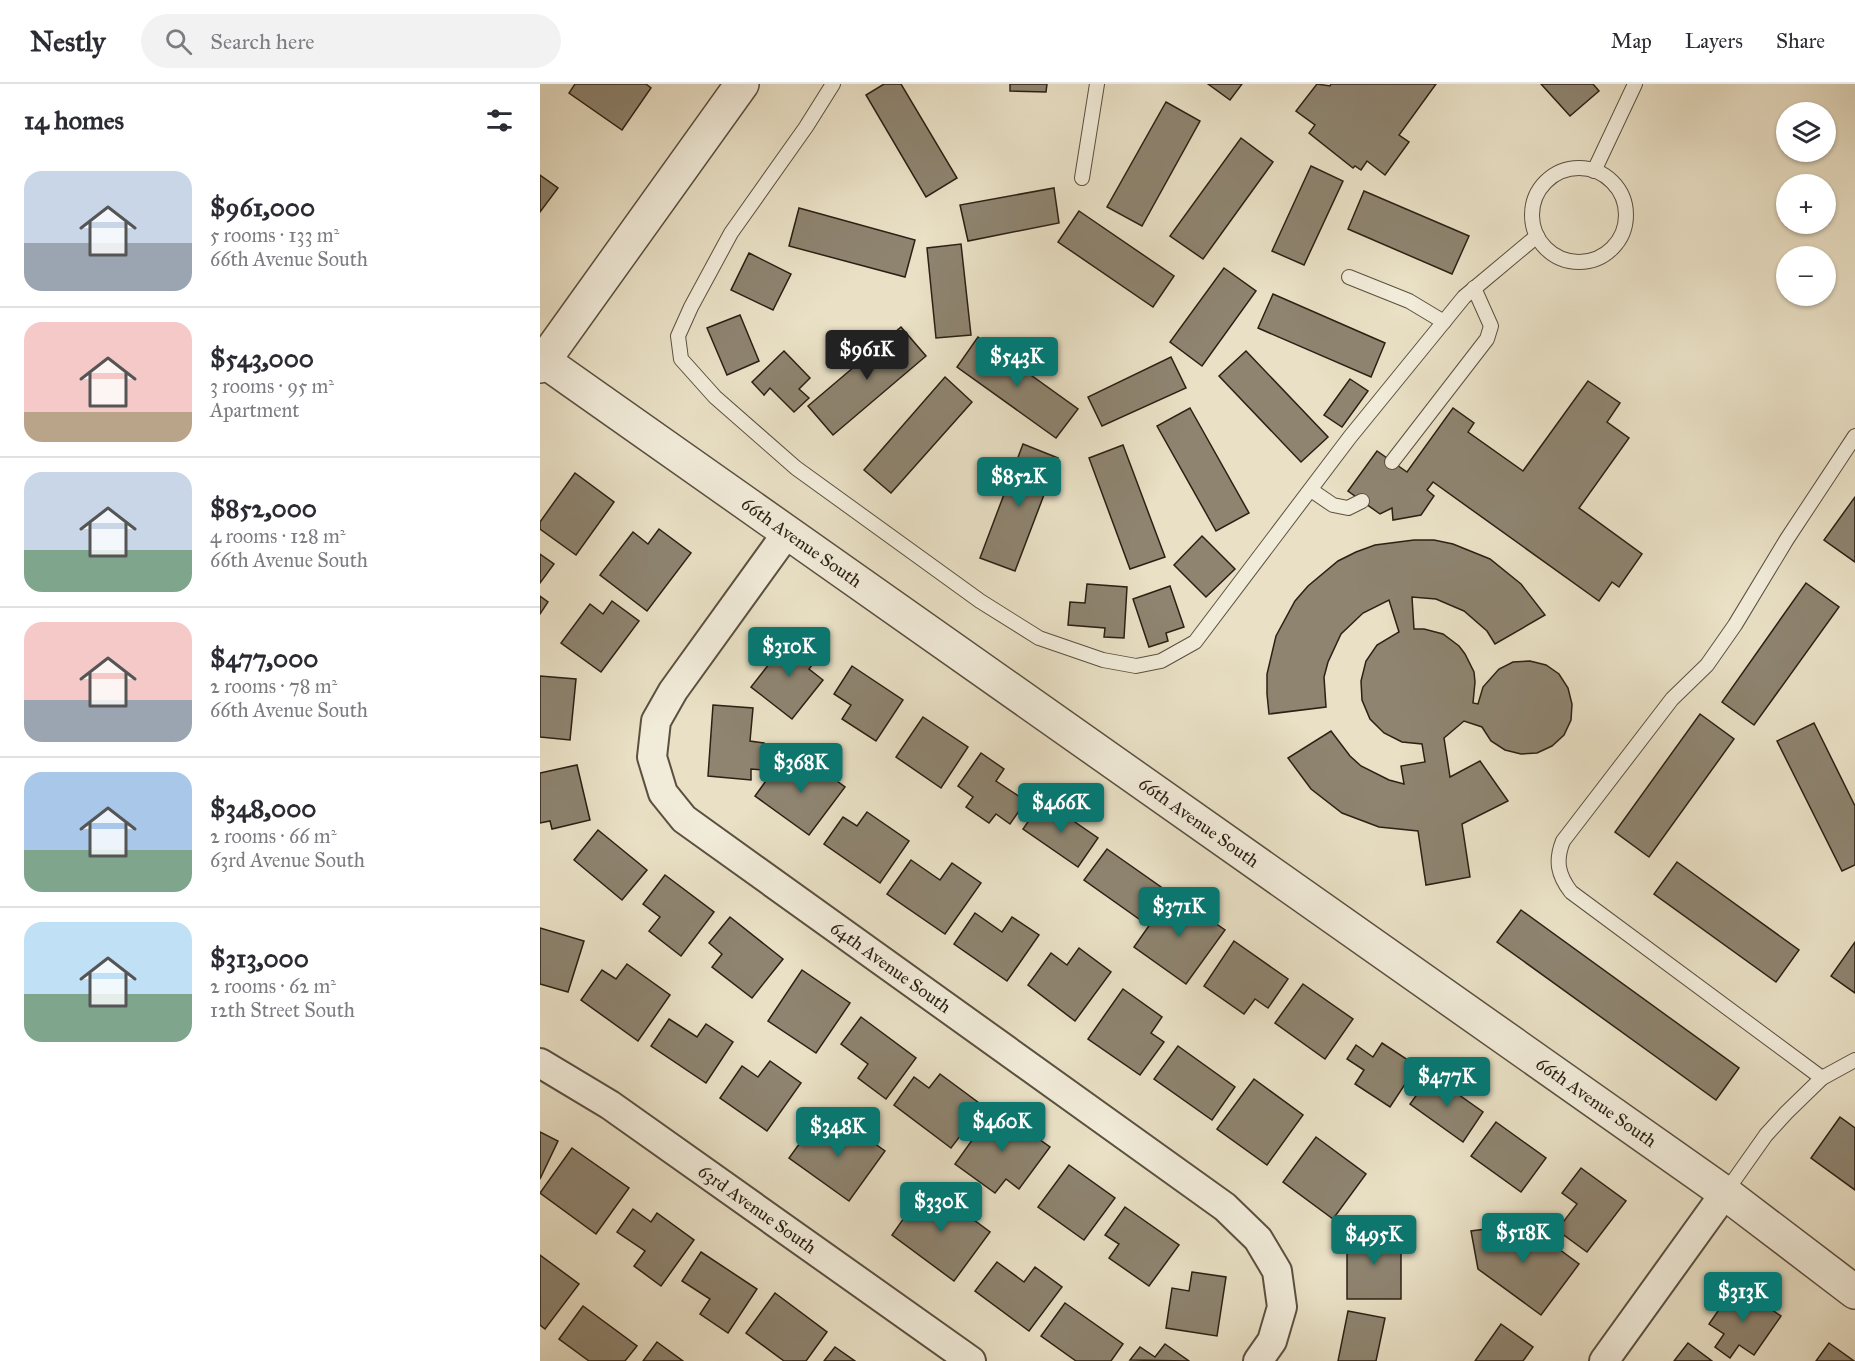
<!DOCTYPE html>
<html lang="en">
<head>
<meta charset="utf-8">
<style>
  body { margin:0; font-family:"IM FELL Great Primer",serif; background:#f2f2f3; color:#2b2b33; height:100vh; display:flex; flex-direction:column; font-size:22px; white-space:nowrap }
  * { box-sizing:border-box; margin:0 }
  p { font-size:20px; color:#7c7c81 }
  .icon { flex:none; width:33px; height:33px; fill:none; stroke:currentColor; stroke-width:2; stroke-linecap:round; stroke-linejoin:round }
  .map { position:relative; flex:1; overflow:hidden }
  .sheet { display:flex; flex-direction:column; background:#fff; width:540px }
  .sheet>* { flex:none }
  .buttons { position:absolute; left:1236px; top:18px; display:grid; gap:12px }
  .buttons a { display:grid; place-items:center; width:60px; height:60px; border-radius:50%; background:#fff; box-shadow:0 2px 4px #0004; font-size:30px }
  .price { position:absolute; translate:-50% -51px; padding:0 14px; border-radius:6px; background:#0f766e; color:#fff; font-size:20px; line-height:39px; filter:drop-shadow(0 2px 3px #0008) }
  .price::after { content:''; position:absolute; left:50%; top:36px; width:18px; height:14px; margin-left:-9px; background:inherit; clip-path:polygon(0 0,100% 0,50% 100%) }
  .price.on { background:#222; color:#fff }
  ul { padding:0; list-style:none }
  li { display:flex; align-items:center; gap:18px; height:150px; padding:0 24px }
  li+li { border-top:2px solid #e1e1e2 }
  li span { display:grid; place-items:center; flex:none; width:168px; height:120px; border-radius:18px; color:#555 }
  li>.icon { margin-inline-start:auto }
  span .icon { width:72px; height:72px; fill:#fffc; stroke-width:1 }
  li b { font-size:26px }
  h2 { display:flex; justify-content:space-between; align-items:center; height:72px; padding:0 24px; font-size:26px }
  header { display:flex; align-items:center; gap:36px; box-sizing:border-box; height:84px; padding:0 30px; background:#fff; border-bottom:2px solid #e1e1e2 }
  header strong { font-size:28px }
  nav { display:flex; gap:33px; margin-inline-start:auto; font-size:21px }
  .search { width:420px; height:54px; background:#f2f2f3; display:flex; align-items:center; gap:15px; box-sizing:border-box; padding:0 21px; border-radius:33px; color:#7c7c81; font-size:22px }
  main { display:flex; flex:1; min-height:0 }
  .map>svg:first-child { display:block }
  .building { fill:#8e8470; stroke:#2c2014; stroke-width:1.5 }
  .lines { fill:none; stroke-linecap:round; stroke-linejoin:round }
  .service-casing { stroke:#5b5040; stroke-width:16 }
  .minor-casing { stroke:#5b5040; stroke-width:32 }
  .tertiary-casing { stroke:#5b5040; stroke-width:36 }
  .service { stroke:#f1ebd9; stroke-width:14 }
  .minor { stroke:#f1ebd9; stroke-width:28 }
  .tertiary { stroke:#f1ebd9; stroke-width:33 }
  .labels { text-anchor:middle; stroke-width:5; stroke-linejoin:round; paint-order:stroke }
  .street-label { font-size:18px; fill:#2c2014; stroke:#f1ebd9 }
</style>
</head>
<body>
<header>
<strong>Nestly</strong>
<div class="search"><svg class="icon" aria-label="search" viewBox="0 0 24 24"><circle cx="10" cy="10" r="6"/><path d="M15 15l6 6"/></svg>Search here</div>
<nav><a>Map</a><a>Layers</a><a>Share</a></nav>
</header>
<main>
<section class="sheet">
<h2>14 homes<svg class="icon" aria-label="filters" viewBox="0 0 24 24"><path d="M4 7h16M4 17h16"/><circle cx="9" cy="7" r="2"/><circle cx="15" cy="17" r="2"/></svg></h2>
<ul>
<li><span style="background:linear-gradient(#c9d6e8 60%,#9aa5b1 0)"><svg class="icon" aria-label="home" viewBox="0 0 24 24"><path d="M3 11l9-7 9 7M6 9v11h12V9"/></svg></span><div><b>$961,000</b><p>5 rooms · 133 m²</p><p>66th Avenue South</p></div></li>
<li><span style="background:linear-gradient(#f6c9c9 75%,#b9a48a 0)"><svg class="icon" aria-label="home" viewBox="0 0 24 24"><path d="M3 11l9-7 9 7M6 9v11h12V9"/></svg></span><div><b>$543,000</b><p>3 rooms · 95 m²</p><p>Apartment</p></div></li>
<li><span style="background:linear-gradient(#c9d6e8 65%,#7fa58c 0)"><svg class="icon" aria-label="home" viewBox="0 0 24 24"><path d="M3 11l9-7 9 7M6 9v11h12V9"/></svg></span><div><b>$852,000</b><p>4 rooms · 128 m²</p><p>66th Avenue South</p></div></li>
<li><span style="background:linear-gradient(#f6c9c9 65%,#9aa5b1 0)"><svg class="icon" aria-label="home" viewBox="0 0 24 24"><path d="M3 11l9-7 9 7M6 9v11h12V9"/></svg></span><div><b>$477,000</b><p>2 rooms · 78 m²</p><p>66th Avenue South</p></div></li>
<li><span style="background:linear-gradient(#a9c7e8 65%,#7fa58c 0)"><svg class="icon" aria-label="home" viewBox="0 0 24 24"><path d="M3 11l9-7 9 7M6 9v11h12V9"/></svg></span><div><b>$348,000</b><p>2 rooms · 66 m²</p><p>63rd Avenue South</p></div></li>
<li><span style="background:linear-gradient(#bfe0f5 60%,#7fa58c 0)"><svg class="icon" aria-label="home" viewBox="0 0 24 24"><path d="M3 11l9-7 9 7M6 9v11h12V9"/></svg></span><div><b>$313,000</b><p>2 rooms · 62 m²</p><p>12th Street South</p></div></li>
</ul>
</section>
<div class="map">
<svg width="1315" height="1277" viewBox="0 0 1315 1277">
  <rect width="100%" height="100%" fill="#e9e0c5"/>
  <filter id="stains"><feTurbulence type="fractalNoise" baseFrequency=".00333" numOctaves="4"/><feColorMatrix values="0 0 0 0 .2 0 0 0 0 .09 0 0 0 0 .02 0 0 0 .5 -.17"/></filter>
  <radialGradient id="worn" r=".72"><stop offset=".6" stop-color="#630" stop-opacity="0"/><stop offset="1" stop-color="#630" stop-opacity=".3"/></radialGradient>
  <g class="building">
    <polygon points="35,0 106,0 111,4 82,46 29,9"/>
    <polygon points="344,0 361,0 417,94 386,113 326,11"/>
    <polygon points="470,0 507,0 506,8 470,7"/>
    <polygon points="668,0 702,0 690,16"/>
    <polygon points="777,0 790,2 791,0 896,0 859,51 869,58 845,91 827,77 821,86 815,82 813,84 769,49 775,41 756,27"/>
    <polygon points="1001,0 1053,0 1059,7 1030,32"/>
    <polygon points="626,18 660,37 602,142 567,123"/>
    <polygon points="701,54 733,78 663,175 630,152"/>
    <polygon points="771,82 803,97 764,181 732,167"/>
    <polygon points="0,91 18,104 0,128"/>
    <polygon points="514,104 519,139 428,157 420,121"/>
    <polygon points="824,107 929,152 912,190 808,145"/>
    <polygon points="259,124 375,156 365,193 249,162"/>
    <polygon points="539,127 634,192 613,223 518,158"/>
    <polygon points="421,160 431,251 396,254 387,164"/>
    <polygon points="209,169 251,190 233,226 191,206"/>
    <polygon points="684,184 716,207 662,282 630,258"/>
    <polygon points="733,210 845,259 831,293 718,244"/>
    <polygon points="200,231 219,277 187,291 167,244"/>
    <polygon points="361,243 386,272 293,351 268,322"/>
    <polygon points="438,253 538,325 516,354 417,283"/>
    <polygon points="244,267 270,294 259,305 269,314 254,328 230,304 224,311 212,298"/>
    <polygon points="706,267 788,353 761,378 679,292"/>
    <polygon points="631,273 646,304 562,342 548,313"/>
    <polygon points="405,293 432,318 351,409 324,386"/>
    <polygon points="810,295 828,307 802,343 784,331"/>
    <polygon points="1048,297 1080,319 1067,338 1089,354 1039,424 1102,470 1079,503 1072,498 1059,517 893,398 887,406 894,412 881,431 853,436 852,424 840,430 808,407 837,367 867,388 913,324 934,339 928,348 983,387"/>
    <polygon points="650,324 709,429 676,447 617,342"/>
    <polygon points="483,360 518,374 475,487 440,474"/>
    <polygon points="583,361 625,473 590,485 549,374"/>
    <polygon points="35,389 74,418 36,471 0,445 0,438"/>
    <polygon points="1315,413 1315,478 1284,456"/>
    <polygon points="119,445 151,469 107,527 60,491 93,448 108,460"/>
    <polygon points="662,452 695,485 666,513 634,481"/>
    <polygon points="874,456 894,456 913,460 950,475 981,500 1005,531 955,560 947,547 924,527 896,515 872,513 874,545 884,545 903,550 919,562 925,570 934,588 935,598 933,619 938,620 943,603 959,585 973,578 990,577 1006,581 1019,590 1028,604 1032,620 1031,636 1024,651 1012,662 997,669 981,670 965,666 951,657 942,643 924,637 904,654 910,693 940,677 968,717 922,740 930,793 886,801 878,747 839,743 802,729 771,705 748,674 791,647 810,672 821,682 849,696 864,700 861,682 885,678 882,660 862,658 844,649 830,635 822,616 821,597 826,577 837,561 859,548 849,516 823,529 801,550 788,578 784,593 786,623 729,630 727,610 727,590 736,552 755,517 768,502 798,477 816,468 835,461"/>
    <polygon points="0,470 14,480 0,499"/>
    <polygon points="1266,499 1299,523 1214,641 1182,618"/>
    <polygon points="547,500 587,503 584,554 564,553 565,544 528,541 530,518 545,519"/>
    <polygon points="630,502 644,543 626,549 628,557 609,563 593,515"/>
    <polygon points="0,512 8,518 0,530"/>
    <polygon points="72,517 99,537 61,588 21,559 50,520 63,530"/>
    <polygon points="252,551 279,572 269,585 283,596 252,635 211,603"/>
    <polygon points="312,582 363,616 336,657 302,635 311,621 294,610"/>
    <polygon points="0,592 36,595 30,656 0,653"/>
    <polygon points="173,621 213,624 210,657 224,659 223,686 211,685 211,696 168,692"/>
    <polygon points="1160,630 1194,655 1109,773 1075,748"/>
    <polygon points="383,633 428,663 401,704 356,673"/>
    <polygon points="1274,639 1315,722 1315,781 1302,787 1237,657"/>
    <polygon points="441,669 464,685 456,697 486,717 470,740 456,730 449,739 426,723 433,713 418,702"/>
    <polygon points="264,673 305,703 269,751 215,712 239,679 252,689"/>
    <polygon points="37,681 50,736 12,745 10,737 0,739 0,689"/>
    <polygon points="503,716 558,754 538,783 483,745"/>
    <polygon points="327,728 369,757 340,799 284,760 303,733 317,742"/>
    <polygon points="58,746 107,786 82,816 34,776"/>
    <polygon points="567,765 621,803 599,835 544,796"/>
    <polygon points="371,776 400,796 412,779 441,799 405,850 347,810"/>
    <polygon points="1137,778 1259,866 1236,898 1114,810"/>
    <polygon points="125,791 174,828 141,872 109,847 120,833 103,820"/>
    <polygon points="632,809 685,846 646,900 594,863"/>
    <polygon points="981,826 1199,984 1176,1016 957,858"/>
    <polygon points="435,829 462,848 472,833 499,851 467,897 414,860"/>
    <polygon points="190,833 243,875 212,914 172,883 182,870 169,859"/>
    <polygon points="0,844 44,857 28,908 0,900"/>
    <polygon points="694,857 748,895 728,924 715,915 704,930 664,902"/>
    <polygon points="1315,858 1315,909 1291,892"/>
    <polygon points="539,864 571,888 535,937 488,901 511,869 527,881"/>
    <polygon points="87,880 130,911 98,957 41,916 62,886 76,895"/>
    <polygon points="262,886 310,919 276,969 228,937"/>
    <polygon points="763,900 813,935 785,975 735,939"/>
    <polygon points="583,905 622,933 611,949 624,958 600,991 548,955"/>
    <polygon points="321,933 376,974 346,1015 318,994 328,980 301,960"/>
    <polygon points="129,935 157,953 166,940 193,958 166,999 111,962"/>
    <polygon points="842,959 877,982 850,1023 815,1000 824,986 807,975 816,961 833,973"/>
    <polygon points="638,962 695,1003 672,1036 614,995"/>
    <polygon points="230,977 261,999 227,1047 180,1014 202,982 218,993"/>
    <polygon points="400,990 443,1022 411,1064 354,1021 374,993 389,1004"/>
    <polygon points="891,991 943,1028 923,1058 870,1020"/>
    <polygon points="714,995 763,1031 727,1081 677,1045"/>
    <polygon points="455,1024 510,1063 479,1105 466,1095 455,1109 415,1080"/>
    <polygon points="1300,1033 1315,1044 1315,1106 1271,1074"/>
    <polygon points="300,1035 345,1067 309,1117 249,1074 273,1041 288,1051"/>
    <polygon points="956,1038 1006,1074 981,1108 931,1072"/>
    <polygon points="0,1048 18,1057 0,1095"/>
    <polygon points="776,1053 826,1090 793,1135 743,1098"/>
    <polygon points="32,1064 89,1104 56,1150 0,1109"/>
    <polygon points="529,1081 575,1114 544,1156 498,1123"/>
    <polygon points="1041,1084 1086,1117 1047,1168 1017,1146 1037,1120 1022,1109"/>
    <polygon points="387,1101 450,1148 414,1197 352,1151"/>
    <polygon points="585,1123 639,1161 609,1202 569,1174 579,1160 565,1151"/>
    <polygon points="93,1125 111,1138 117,1129 154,1156 121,1202 94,1182 105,1167 77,1148"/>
    <polygon points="985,1140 1039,1180 1001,1231 938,1185 931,1147"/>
    <rect x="807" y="1149" width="54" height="66"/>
    <polygon points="161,1168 217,1205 188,1249 160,1230 170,1215 142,1197"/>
    <polygon points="0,1171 39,1200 5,1245 0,1241"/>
    <polygon points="457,1178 484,1198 495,1183 522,1203 489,1247 435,1207"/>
    <polygon points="652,1188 686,1193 677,1252 626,1244 632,1204 649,1207"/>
    <polygon points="1196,1201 1241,1232 1214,1271 1199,1261 1190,1274 1175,1263 1184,1250 1169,1240"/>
    <polygon points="235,1209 287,1248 266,1277 244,1277 206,1249"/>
    <polygon points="525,1219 583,1260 571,1277 536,1277 501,1252"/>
    <polygon points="43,1222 97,1262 85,1277 49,1277 19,1255"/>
    <polygon points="808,1227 845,1234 836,1277 798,1277"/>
    <polygon points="961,1240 993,1263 983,1277 935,1277"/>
    <polygon points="117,1258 143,1277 103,1277"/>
    <polygon points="1148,1259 1172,1277 1134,1277"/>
    <polygon points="1289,1259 1314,1277 1276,1277"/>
    <polygon points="625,1260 649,1277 590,1276 600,1263 615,1273"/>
    <polygon points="295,1263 315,1277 284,1277"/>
  </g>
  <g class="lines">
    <g class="service-casing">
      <g id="service">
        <polyline points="293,0 266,43 191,149 151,223 138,252 141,275 175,313 256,384 440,517 499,554 563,576 596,582 621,577 655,558 810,353 924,213 997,152"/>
        <circle cx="1039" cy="131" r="47"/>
        <polyline points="1054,87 1095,0"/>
        <polyline points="542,94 557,0"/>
        <polyline points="809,193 869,217 904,238"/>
        <polyline points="852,378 947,255 951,242 934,204"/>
        <polyline points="771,406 793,421 808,424 822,417"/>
        <path d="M1282 994 1031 808C1018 791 1015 777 1023 757L1132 615 1167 581 1195 541 1247 455 1315 352"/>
        <polyline points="1185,1109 1226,1051 1246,1029 1282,994 1315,976"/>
      </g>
    </g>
    <g class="minor-casing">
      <g id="minor">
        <path id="s1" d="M247 449 133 607 116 637 112 673 123 709 144 735 685 1123 718 1155 737 1187 742 1223 732 1257 718 1277"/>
        <path id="s2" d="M0 979 70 1021 431 1277"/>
        <polyline points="1064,1277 1185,1109"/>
      </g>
    </g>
    <g class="tertiary-casing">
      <g id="tertiary">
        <path id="s3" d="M4 277 1185 1109 1315 1208"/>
        <polyline points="0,282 202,0"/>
      </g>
    </g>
    <use href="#service" class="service"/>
    <use href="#minor" class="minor"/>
    <use href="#tertiary" class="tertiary"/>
  </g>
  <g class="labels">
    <g class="street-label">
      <text dy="6" stroke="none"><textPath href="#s3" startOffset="315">66th Avenue South</textPath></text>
      <text dy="6" stroke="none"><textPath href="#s3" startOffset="801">66th Avenue South</textPath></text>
      <text dy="6" stroke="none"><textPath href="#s1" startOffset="591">64th Avenue South</textPath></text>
      <text dy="6" stroke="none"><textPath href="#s3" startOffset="1287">66th Avenue South</textPath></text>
      <text dy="6" stroke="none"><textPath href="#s2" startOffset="262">63rd Avenue South</textPath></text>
    </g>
  </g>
  <rect width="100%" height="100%" filter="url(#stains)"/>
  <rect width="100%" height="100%" fill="url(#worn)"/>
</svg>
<div class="buttons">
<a><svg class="icon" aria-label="layers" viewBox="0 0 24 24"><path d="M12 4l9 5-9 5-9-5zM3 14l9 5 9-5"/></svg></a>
<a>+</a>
<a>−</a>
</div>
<b class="price on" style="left:327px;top:297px">$961K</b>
<b class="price" style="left:477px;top:304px">$543K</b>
<b class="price" style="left:479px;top:424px">$852K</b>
<b class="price" style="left:249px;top:594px">$310K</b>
<b class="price" style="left:261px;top:710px">$368K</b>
<b class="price" style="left:521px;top:750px">$466K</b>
<b class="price" style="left:639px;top:854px">$371K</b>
<b class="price" style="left:907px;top:1024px">$477K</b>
<b class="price" style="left:462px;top:1069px">$460K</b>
<b class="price" style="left:298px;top:1074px">$348K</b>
<b class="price" style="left:401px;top:1149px">$330K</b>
<b class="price" style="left:983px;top:1180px">$518K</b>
<b class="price" style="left:834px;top:1182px">$495K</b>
<b class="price" style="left:1203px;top:1239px">$313K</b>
</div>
</main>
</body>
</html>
